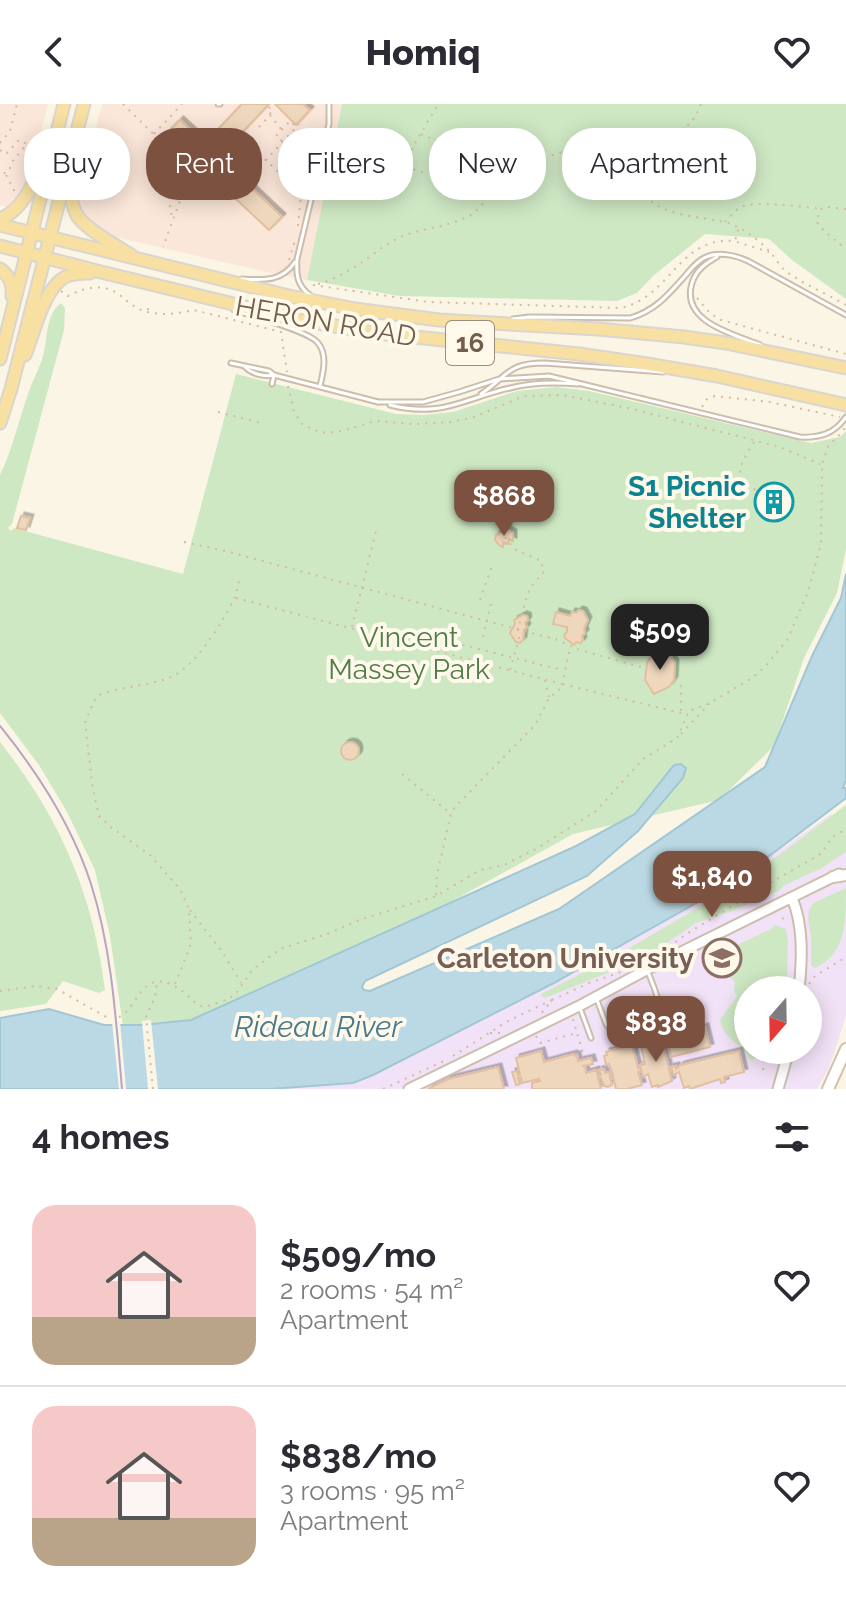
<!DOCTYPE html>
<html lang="en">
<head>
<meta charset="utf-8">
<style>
  body { margin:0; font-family:Raleway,sans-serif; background:#f7f7f7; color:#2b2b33; height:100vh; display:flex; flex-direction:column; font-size:30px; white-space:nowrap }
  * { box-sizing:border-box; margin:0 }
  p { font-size:26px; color:#7c7c81 }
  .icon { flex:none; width:44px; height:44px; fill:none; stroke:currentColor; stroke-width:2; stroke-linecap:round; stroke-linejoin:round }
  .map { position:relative; height:985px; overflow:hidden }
  .side { display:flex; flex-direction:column; background:#fff; flex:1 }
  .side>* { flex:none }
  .hud { position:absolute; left:24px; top:24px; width:798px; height:72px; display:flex; gap:16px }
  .needle { width:52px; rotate:200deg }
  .tools { position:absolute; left:734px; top:872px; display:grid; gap:16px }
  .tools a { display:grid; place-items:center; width:88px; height:88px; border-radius:50%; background:#fff; box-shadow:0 4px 20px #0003; font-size:40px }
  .price { position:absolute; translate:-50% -68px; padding:0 18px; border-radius:16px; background:#7c5140; color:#fff; font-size:26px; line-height:52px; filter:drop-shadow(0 2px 4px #0008) }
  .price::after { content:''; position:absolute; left:50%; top:48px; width:24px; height:18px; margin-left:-12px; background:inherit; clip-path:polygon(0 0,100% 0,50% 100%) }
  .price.selected { background:#222; color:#fff }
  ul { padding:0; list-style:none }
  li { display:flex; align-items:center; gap:24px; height:200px; padding:0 32px }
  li+li { border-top:2px solid #e1e1e2 }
  li span { display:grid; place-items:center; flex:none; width:224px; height:160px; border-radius:24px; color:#555 }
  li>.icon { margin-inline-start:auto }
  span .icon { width:96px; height:96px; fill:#fffc; stroke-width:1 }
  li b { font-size:34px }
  h2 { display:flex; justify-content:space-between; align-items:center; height:96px; padding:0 32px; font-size:34px }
  .tag { padding:0 28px; border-radius:32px; background:#fff; box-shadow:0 4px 20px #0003; font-size:28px; line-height:72px }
  .tag.selected { background:#7c5140; color:#fff }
  header { display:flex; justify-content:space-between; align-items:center; height:104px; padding:0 32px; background:#fff; font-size:36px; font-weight:800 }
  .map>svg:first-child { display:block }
  .commercial { fill:#fbe7d9 }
  .education { fill:#f2e2f7; fill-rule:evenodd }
  .green { fill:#cfe8c4 }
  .water { fill:#bbd9e4; stroke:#a1c7d5; stroke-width:2 }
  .pier { fill:#fbf5e5 }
  .building { fill:#efd7be; stroke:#e1c09f; stroke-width:2; filter:url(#shadow) }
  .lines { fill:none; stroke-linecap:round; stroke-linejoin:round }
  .service-casing { stroke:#ccbeac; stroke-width:7 }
  .tertiary-casing { stroke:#ccbeac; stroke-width:13 }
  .secondary-casing { stroke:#d1c0ac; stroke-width:14 }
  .primary-casing { stroke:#dbd5d0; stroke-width:15 }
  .path { stroke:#d4bba1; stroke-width:2; stroke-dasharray:2 6; stroke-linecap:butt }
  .service { stroke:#fff; stroke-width:3 }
  .tertiary { stroke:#fff; stroke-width:9 }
  .secondary { stroke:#fff; stroke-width:10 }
  .primary { stroke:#f7e0a1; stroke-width:11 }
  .tram { stroke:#b9a4c4; stroke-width:2 }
  .labels { text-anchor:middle; stroke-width:8; stroke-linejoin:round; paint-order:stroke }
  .shield { fill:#fef9eb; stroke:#9d8c7b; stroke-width:2 }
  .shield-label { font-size:26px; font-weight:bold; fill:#735e4b }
  .street-label { font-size:28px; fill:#735e4b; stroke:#fef9eb }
  .culture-label { font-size:28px; font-weight:bold; fill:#0d838f; stroke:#fef9eb; text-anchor:end }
  .park-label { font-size:28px; fill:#517e47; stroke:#fef9eb }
  .education-label { font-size:28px; font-weight:bold; fill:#785e54; stroke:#fef9eb; text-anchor:end }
  .water-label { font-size:30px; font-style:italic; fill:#4a798c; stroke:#fef9eb }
</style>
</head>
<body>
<header><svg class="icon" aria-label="back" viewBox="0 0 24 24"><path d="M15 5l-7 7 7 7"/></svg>Homiq<svg class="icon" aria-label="heart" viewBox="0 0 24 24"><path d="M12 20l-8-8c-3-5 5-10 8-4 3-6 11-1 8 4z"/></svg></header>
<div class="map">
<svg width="846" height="985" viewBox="0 0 846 985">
  <defs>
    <filter id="shadow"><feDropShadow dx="3.5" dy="-3.5" stdDeviation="0" flood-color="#0004"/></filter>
  </defs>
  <rect width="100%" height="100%" fill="#fbf5e5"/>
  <g class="commercial">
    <polygon points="0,0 48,0 27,82 7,103 0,101"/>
    <polygon points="102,0 342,0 307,176 267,168 115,133 88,115 81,104 79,91"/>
  </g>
  <path class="education" d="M831 710 846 734V911L830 962 817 985H269L353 979 373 971 552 880 738 775ZM748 886H808V946H748Z"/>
  <g class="green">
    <polygon points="342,0 846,0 846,195 792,156 769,135 705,130 653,172 637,189 617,197 399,192 307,176"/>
    <path d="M61 199 65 204 64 226 12 420 8 424 11 427 14 424 183 470 236 270 396 310 424 311 453 308 517 287 556 283 589 287 811 339 840 333 846 327V445L837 489 804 554 774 642 719 696 573 730 442 803 191 916 123 922 110 832 95 766 67 708 39 661 0 609V371C12 346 18 319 27 293 31 279 39 266 43 252 48 235 45 211 61 199Z"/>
    <path d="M0 638C60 714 93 790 105 886L99 889 63 877 46 900 0 907Z"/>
    <polygon points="846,701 846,748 822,764 785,781 778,787 729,808 696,819 645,854 545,894 541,892 543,889 614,853 745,776"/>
    <path d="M846 784C846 818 846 850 815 864L811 861V832L808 815 809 806 813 799Z"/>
    <path d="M775 821 786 825 788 837 787 886H748V946H765L752 957C749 954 747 950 744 947 734 937 723 931 720 916L737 892 734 887 735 878 729 871C728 864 727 851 729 845L771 825Z"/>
  </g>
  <polygon class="water" points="846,470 846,676 843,684 846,684 846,694 739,775 552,880 373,971 353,979 269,985 0,985 0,914 49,905 104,921 142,921 191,916 576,742 635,710 674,661 681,660 686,664 683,674 638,727 587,772 365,877 362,883 364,886 370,887 559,805 765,663 812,552 841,494"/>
  <g class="pier">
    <polygon points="151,916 158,985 148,985 142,917"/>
    <polygon points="112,918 120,918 126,985 119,985"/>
  </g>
  <g class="building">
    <polygon points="242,0 269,0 219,53 282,113 269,126 201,62 204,59 198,54 196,57 167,29 180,16 205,39"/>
    <polygon points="275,0 303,0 310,6 296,21"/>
    <polygon points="773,391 778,393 780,398 780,403 775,401 774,406 769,404 767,399 768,394 770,395"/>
    <polygon points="21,412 30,414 26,426 17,424"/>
    <polygon points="506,425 513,429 513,437 509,435 508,440 503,438 503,443 500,442 495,436 496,431 504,428"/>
    <polygon points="579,506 583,507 588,516 584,525 585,529 582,532 583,536 581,539 576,538 574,541 565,534 564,531 567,528 567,523 553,520 556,508 570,512 572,508 576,509"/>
    <polygon points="523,511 527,512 528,516 525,519 527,523 524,526 523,536 520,539 516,538 510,529 515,520 514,516"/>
    <polygon points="666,545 675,559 674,576 669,583 654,590 645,576 647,559 651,552"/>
    <circle cx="350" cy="647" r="9"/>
    <polygon points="705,923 710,943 671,953 666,933"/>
    <polygon points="661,935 669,965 672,965 669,966 672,977 658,983 658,981 652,983 648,970 643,973 640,961 645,960 641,942"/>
    <polygon points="632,941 638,964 640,964 641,967 638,968 642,981 627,985 616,985 613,972 610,973 612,981 608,983 604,982 601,974 598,974 601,985 532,985 532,979 540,977 539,975 522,979 521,973 518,974 520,980 516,981 512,968 517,967 518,971 520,970 516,954 541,947 544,958 574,950 575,952 577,951 578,957 591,954 593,960 582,962 585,962 586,969 596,966 598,972 601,971 599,966 604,965 605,969 609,968 610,972 613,971 609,960 606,961 604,952 607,951 606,948"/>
    <polygon points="739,947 744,968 724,973 725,978 721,979 720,975 690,985 689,982 684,984 679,968 674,971 671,963 676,962 676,965 681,961"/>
    <polygon points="498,963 504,985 428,985 448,975"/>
  </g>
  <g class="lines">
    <g class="service-casing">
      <g id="service">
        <polyline points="218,0 220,0"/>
        <path d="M717 153C706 159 696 166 692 179 680 218 734 230 760 241"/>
        <path d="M242 175C263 176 282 178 295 158"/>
        <path d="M311 192C297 182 296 171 297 155L329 20V1"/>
        <path d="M234 206C251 212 309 227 318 239 328 251 323 269 320 282"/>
        <path d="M513 215 529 213 630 214C655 207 669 190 685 172 691 165 696 158 704 154 717 147 735 151 748 157L846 211"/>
        <polyline points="231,259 269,267 274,271 378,298"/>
        <path d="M245 263C252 270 264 273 274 271"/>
        <polyline points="272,280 274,271"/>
        <path d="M481 290C509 271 507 259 545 259L663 268"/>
        <path d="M378 298H423L459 288 499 275 549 272 800 333C820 334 834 330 846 313"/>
        <path d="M390 301C442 314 462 295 510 284 532 278 555 278 578 280"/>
        <path d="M597 896 606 920 614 929C666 921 667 913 647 866"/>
        <polyline points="580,904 591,934"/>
      </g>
    </g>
    <g class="tertiary-casing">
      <g id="tertiary">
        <path d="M792 794C804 822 802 857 799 886"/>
        <polyline points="409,985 581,901 661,858 839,770"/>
        <polyline points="778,985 789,946"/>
      </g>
    </g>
    <g class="secondary-casing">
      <g id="secondary">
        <polyline points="833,773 846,771"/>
        <polyline points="828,985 846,945"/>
      </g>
    </g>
    <g class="primary-casing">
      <g id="primary">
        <path d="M69 68C70 83 70 100 78 113 89 127 115 141 131 151"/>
        <path d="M0 115C24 106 35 75 45 53"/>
        <polyline points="0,121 289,192 355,205 439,216 598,225 684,233 726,239 846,264"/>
        <polyline points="0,142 101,168 299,216 376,229 579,250 647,260 717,272 846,301"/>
        <path d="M0 165C10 172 13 180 12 192"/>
        <path d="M25 251C34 230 43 185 65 173 72 169 82 169 90 169"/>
        <polyline points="0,255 64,0"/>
        <polyline points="0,319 11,285 84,0"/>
      </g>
    </g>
    <g class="path">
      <polyline points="123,0 191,67 163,143"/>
      <path d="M701 0 696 12 644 73C635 114 705 111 731 120 746 126 760 137 771 149 776 155 780 163 787 168 805 181 827 190 846 201"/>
      <polyline points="271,10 267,6 273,0"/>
      <polyline points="259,23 270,11 281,25"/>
      <polyline points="154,30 182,0"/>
      <polyline points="421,30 456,46"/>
      <polyline points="282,37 276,32 290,17 296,23"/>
      <polyline points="330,37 425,69"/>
      <polyline points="159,38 172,114"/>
      <polyline points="0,39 10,27 17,0"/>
      <polyline points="0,46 6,50 19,36 27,40 12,58 9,67 0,71"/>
      <polyline points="225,50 242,66"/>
      <polyline points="403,60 438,0"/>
      <polyline points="6,71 15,88"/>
      <polyline points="239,72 253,57 265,56"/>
      <polyline points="846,105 827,103 821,105 816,117 824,127 846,145"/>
      <path d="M725 118C730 112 737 104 744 102 759 97 804 103 821 105"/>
      <polyline points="298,122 301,91 266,56 299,20"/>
      <polyline points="737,138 769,148"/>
      <polyline points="289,156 295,136"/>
      <path d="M318 180C328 177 338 173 346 168 366 158 383 140 403 132 423 124 447 123 467 113 484 105 496 78 515 67 550 46 629 30 668 42"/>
      <path d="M313 181 428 198 621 204C672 192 678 132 735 137L739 123"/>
      <path d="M61 187 68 192C83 184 101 179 117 189 124 194 130 200 137 204 154 213 177 210 194 206L281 228 287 268"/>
      <polyline points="697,194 710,209 721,216 846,250"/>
      <polyline points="148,206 149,198"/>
      <polyline points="288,282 294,308 302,320 314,326 326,329 342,327 375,317 414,320 452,318 474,313 524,292 563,291 628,304 780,343 820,360"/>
      <polyline points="702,303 707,295 715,292 770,298 840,313"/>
      <polyline points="218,308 265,320"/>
      <path d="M754 338C745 353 729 373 752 384 760 388 763 386 769 393"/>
      <polyline points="505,433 514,445 541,457 544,468 533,480 527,491 518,525 519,534 510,566"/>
      <polyline points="184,438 225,447 558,536 577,545 644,564"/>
      <polyline points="236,494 562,580 570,545"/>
      <polyline points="480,496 493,459"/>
      <polyline points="352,523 376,427"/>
      <polyline points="483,533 491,499"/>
      <polyline points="447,537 562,566"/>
      <polyline points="675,575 681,582 681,608"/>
      <polyline points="545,576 549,593"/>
      <polyline points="681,630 709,600"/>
      <polyline points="402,670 450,709"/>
      <polyline points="436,791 437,771 451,709 455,703 535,621 549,594 559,586 562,580 685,610"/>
      <polyline points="190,806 223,849 241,879"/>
      <polyline points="782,814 789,818"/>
      <polyline points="669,843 685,831 758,786 822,749 832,733 846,725"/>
      <path d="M175 880 191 840 189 805 180 785 150 751 112 724 99 712 93 686 85 619 94 597 99 591C122 582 149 582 171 573 195 563 222 519 233 497 237 489 238 481 240 473"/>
      <polyline points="809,880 815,872 846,853"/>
      <polyline points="0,887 36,882 57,885 108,914"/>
      <polyline points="552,896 589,879 627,866"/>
      <path d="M119 913C138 904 142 864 174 882 184 887 191 896 200 902H208L229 895 237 888 252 866 280 845 327 830 359 816 436 792 480 766 504 761 536 745 596 707 643 655 677 634 689 607 710 599 752 574 766 562 787 536 808 488 821 440 822 360 829 340 836 335 845 324"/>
      <polyline points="573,915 584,953"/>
      <polyline points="490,929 503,929"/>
      <polyline points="536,932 540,939 577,929"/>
      <polyline points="453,952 508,917 552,896 540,911"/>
      <polyline points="763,966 764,953 770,946"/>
      <polyline points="153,985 146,913 155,893 157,878"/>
      <polyline points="383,985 444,957"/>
    </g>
    <use href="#service" class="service"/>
    <use href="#tertiary" class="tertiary"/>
    <use href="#secondary" class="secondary"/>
    <use href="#primary" class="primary"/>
    <path class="tram" d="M0 622C38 669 72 721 91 780 112 846 116 916 122 985"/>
  </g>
  <defs>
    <g id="building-ring" transform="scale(2)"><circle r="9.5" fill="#fef9eb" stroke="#0f9aa8" stroke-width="1.5"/><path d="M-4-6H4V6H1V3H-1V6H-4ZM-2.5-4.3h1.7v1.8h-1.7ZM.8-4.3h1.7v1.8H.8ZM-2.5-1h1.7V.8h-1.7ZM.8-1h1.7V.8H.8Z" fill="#0f9aa8"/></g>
    <g id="university-ring" transform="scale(2)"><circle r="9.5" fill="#fef9eb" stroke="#8d6e63" stroke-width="1.5"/><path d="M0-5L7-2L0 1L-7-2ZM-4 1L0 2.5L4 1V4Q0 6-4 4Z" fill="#8d6e63"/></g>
  </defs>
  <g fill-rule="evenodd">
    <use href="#building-ring" x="774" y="398"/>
    <use href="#university-ring" x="722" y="854"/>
  </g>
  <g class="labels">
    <rect class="shield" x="446" y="217" width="48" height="44" rx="6"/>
    <g class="shield-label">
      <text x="470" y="248">16</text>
    </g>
    <g class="street-label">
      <text transform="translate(326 217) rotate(10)" y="10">HERON ROAD</text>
    </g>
    <g class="culture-label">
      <text x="746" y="392">S1 Picnic<tspan x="746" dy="32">Shelter</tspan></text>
    </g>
    <g class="park-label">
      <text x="409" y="543">Vincent<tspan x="409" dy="32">Massey Park</tspan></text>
    </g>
    <g class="education-label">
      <text x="694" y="864">Carleton University</text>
    </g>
    <g class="water-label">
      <text x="318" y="933">Rideau River</text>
    </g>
  </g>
</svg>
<div class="tools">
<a><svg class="needle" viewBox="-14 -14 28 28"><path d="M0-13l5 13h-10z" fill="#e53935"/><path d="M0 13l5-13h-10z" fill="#7c7c81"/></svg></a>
</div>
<b class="price" style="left:504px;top:434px">$868</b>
<b class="price selected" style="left:660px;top:568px">$509</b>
<b class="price" style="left:712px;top:815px">$1,840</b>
<b class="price" style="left:656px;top:960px">$838</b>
<div class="hud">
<a class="tag">Buy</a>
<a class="tag selected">Rent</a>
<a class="tag">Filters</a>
<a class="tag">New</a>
<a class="tag">Apartment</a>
</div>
</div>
<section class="side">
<h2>4 homes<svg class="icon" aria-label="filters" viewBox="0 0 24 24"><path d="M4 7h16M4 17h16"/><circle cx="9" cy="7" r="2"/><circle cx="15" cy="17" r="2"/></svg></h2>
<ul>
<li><span style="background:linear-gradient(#f6c9c9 70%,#b9a48a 0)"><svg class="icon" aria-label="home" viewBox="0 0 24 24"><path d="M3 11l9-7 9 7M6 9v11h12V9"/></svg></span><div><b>$509/mo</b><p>2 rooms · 54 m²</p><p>Apartment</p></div><svg class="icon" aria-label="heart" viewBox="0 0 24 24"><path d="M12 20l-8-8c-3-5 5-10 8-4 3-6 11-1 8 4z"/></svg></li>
<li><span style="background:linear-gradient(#f6c9c9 70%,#b9a48a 0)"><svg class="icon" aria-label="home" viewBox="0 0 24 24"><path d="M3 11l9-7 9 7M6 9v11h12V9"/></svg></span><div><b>$838/mo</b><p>3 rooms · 95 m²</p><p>Apartment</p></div><svg class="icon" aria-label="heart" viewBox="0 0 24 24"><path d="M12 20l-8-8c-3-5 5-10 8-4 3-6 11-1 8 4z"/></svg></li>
</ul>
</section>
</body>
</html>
